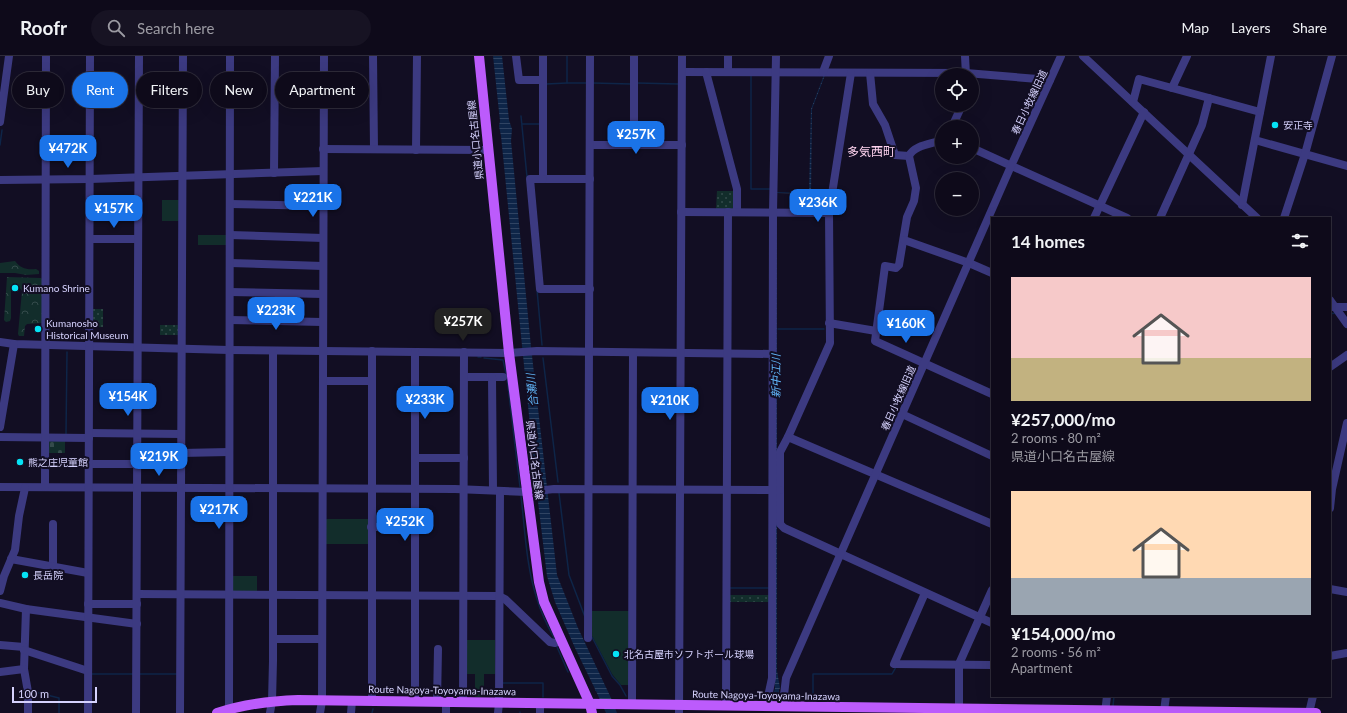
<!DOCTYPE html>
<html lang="en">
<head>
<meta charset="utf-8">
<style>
  body { margin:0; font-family:Lato,"Noto Sans JP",sans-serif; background:#171323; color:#f1f3f6; height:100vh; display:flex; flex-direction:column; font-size:15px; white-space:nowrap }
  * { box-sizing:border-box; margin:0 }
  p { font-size:13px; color:#9b9aa2 }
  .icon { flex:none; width:22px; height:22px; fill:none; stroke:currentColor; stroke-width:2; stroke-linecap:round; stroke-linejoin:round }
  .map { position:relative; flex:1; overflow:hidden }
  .sheet { position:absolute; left:991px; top:161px; width:340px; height:480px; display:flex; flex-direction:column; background:#0e0a1a; border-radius:0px; box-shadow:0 4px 16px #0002,0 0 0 1px #2e2b39 }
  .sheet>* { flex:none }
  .guide { position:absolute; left:12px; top:16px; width:380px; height:36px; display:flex; gap:8px }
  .fabs { position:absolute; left:935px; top:12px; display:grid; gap:8px }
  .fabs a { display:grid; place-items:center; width:44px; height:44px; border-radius:50%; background:#0e0a1a; box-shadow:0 4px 16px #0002,0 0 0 1px #2e2b39; font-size:20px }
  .scale { position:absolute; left:12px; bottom:10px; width:85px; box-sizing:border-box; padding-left:4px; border:2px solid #d6d2fe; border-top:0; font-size:11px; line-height:14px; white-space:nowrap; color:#d6d2fe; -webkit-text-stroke:3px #120e23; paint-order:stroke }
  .price { position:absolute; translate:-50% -34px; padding:0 9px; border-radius:8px; background:#1a73e8; color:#fff; font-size:13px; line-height:26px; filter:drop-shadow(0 1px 2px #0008) }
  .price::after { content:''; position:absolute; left:50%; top:24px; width:12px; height:9px; margin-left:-6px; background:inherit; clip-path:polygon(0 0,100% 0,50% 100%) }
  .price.selected { background:#222; color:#fff }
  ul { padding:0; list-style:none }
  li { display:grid; align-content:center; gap:8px; height:212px; padding:0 20px }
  li span { display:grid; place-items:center; height:124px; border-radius:0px; color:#555 }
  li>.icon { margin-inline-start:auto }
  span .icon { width:72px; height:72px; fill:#fffc; stroke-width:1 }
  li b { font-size:17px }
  h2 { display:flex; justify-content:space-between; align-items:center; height:48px; padding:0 20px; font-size:17px }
  .chip { padding:0 14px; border-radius:18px; background:#0e0a1a; box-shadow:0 4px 16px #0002,0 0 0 1px #2e2b39; font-size:14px; line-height:36px }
  .chip.selected { background:#1a73e8; color:#fff }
  header { display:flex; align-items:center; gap:24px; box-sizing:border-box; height:56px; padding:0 20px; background:#0e0a1a; border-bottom:1px solid #2e2b39 }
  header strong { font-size:19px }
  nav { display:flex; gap:22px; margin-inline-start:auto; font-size:14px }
  .search { width:280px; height:36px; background:#171323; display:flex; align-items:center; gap:10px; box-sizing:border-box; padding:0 14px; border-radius:22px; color:#9b9aa2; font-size:15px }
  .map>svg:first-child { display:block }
  .grass { fill:url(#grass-dots) }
  .forest { fill:url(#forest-crowns) }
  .cemetery { fill:url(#cemetery-stones) }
  .park { fill:#122d2b }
  .water { fill:url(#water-rules) }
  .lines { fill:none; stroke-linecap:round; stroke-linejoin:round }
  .stream { stroke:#0e2548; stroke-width:1.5 }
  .minor { stroke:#3c3a81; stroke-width:8 }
  .major { stroke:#bc5bfc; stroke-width:10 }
  .poi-dot { fill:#05e3f6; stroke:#120e23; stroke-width:1.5 }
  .labels { text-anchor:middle; stroke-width:4; stroke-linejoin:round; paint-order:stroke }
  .street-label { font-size:10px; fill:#d6d2fe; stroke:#120e23 }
  .poi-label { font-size:10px; fill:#d6d2fe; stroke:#120e23; text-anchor:start }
  .water-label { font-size:11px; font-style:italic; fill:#62b8fc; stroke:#120e23 }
  .quarter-label { font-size:12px; fill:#fed3ef; stroke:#120e23 }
</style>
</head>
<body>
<header>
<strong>Roofr</strong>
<div class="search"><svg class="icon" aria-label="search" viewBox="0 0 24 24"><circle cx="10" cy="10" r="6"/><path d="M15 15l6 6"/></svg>Search here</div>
<nav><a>Map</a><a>Layers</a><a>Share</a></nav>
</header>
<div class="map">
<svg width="1347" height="657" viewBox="0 0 1347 657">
  <defs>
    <pattern id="grass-dots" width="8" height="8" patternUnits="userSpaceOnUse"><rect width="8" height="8" fill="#122d2b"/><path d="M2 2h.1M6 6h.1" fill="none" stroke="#344b4b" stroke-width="1.8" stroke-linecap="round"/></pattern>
    <pattern id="forest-crowns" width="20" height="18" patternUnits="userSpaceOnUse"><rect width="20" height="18" fill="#122d2b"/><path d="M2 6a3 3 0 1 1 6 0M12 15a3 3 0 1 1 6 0" fill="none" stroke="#344b4b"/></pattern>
    <pattern id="cemetery-stones" width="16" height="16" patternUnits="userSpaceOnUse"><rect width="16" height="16" fill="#122d2b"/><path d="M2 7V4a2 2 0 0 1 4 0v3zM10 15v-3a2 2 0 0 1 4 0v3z" fill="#344b4b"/></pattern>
    <pattern id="water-rules" width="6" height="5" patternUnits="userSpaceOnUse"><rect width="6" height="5" fill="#0e2548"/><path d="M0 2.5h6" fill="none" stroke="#304463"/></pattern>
  </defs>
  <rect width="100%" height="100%" fill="#120e23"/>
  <g class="grass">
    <polygon points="717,135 735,135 734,153 716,153"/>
    <rect x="92" y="253" width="11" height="18"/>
    <polygon points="160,269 180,269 179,279 160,279"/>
    <rect x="730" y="539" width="41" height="7"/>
  </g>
  <g class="forest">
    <path d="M15 205C20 212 26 214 36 213L39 215V218L26 219 15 217H0V207Z"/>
    <path d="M7 221 41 222 43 224 42 267 27 268 25 270 24 280H19L18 278 22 235C19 230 15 227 11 233V262L10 265 6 266 4 264Z"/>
  </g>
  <polygon class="cemetery" points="50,384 65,384 65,397 48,397 48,386"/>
  <g class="park">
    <rect x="162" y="144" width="18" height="21"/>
    <rect x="198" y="179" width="30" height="10"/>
    <polygon points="325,463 368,463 369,488 325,488"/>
    <polygon points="231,520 257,520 257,536 233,536"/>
    <polygon points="591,555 629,555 630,629 621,629 612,618 591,578"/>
    <polygon points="465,584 495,584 495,618 484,618 484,641 475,641 475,618 465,618"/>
  </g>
  <g class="water">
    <polygon points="493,0 502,0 509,64 512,73 511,85 531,291 557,519 578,572 611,642 617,657 606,657 596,635 595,635 595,633 575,592 555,546 547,520 536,429 501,80 499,70 500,65"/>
    <polygon points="824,19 825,19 812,53 811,138 777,137 777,615 780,632 779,634 779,640 773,639 775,632 775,136 809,137 811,53"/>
  </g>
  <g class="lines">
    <g class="stream">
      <polyline points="567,0 567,27 588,27"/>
      <polyline points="751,19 751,133 770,133"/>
      <polyline points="593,27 631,28"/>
      <polyline points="637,27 678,28"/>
      <polyline points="546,28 567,27"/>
      <polyline points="521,60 527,121"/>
      <polyline points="522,68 540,68"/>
      <polyline points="0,89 2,74"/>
      <polyline points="537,234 542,289"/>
      <polyline points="1330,258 1335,257"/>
      <polyline points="778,273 824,273"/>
      <polyline points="478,301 481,301"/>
      <polyline points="484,302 503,304 507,322 520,431"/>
      <polyline points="543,302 558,426"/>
      <polyline points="66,378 67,296"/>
      <polyline points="559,437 569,519 585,561"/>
      <path d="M521 440C525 474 526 510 537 543 541 557 547 569 554 582"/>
      <polyline points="729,532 769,532"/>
      <polyline points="592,581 612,620 620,629 626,640"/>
      <polyline points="557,591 568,616"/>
      <polyline points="91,618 133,618"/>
      <polyline points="139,618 177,618"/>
      <polyline points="502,627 543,627 543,641"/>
      <polyline points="31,635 59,642 59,657"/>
      <polyline points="776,638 778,646"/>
      <polyline points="813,643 813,618 892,618 896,611"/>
      <polyline points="1113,650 1114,640"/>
      <polyline points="372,657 373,653"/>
      <polyline points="520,657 520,656"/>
    </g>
    <g class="minor">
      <polyline points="373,0 374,93"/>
      <polyline points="516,0 519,24 543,24"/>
      <polyline points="543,0 543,123 590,123"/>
      <polyline points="634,0 634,89"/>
      <polyline points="728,0 728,16"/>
      <polyline points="965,0 966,19"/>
      <polyline points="1083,0 1257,162"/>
      <polyline points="682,16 966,17 1050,24"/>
      <polyline points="706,16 737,133 737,156"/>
      <polyline points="823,16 829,0"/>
      <polyline points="851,17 829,157 830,287 788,381 992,468"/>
      <polyline points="870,17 873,48 885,69 895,99 909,100"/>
      <polyline points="1209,42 1260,56"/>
      <polyline points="1133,46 1139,23 1172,32"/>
      <polyline points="0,66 9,0"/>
      <polyline points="952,71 962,49"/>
      <path d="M942 84C932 88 914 89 909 100L916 132 914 145 907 161 899 209 896 212 885 210 875 285 992 338"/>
      <polyline points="1255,84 1347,110"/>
      <polyline points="590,89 682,89"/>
      <polyline points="972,92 1127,162"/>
      <polyline points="323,93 488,94"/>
      <polyline points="416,94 417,0"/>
      <polyline points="274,117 275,0"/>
      <polyline points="543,123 530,123 540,233 590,233"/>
      <polyline points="0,124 90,123 323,115"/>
      <polyline points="230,148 323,150"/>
      <polyline points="1242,149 1271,0"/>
      <polyline points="681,156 829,157"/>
      <polyline points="1094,162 1144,56"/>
      <polyline points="1160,162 1202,69 1209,42 1172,32 1187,0"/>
      <polyline points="1284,162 1305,98 1332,0"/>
      <polyline points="230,179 323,182"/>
      <polyline points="90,183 138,183"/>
      <polyline points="904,184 969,207 992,217"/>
      <polyline points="230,207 323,210"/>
      <polyline points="230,236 323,238"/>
      <polyline points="1330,244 1347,268"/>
      <polyline points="1333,251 1347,251"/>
      <polyline points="230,264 322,266"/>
      <polyline points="829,267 876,275"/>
      <polyline points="0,286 14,288 229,294 509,297 537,295 773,298"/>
      <polyline points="1330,311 1347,299"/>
      <polyline points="464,321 503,321"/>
      <polyline points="492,321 493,434"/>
      <polyline points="323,325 372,325"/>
      <polyline points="902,358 992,400"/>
      <polyline points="0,371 14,288"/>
      <polyline points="89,377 181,378"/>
      <polyline points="0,381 89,382"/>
      <polyline points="788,381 780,396 780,468 784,472 992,567"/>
      <polyline points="181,397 229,396"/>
      <polyline points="415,402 464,402"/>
      <polyline points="89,408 137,408"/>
      <polyline points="0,431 455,433 527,436 554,433 780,434"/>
      <polyline points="45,431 46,0"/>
      <polyline points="1330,452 1332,433 1347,367"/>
      <polyline points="53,468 53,510"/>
      <polyline points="371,471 415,471"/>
      <polyline points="11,503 88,517"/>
      <polyline points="1330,533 1347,536"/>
      <polyline points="0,535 4,520 15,494 19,460 25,432"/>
      <polyline points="925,537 894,608 992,609"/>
      <polyline points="137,538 499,540 505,543 550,586 555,587 561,585"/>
      <polyline points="0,547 26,553 137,568"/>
      <polyline points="88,548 137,548"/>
      <polyline points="26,553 24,613 28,636 28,657"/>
      <polyline points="588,582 590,0"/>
      <polyline points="273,583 322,583"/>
      <polyline points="0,589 24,591"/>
      <polyline points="24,594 88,615"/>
      <polyline points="1330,600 1347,597"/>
      <polyline points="0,616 24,613"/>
      <polyline points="372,645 372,295"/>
      <polyline points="415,646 415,296"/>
      <polyline points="437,646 438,593"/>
      <polyline points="463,647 464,296"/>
      <polyline points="632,648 633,297"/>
      <polyline points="726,650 728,156"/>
      <polyline points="768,651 769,636 772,622 773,156 776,0"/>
      <polyline points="786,651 784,639 786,622 1011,110 1061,0"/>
      <polyline points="229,653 230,0"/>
      <polyline points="959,653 959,608 992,534"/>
      <polyline points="1164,655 1166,640"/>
      <polyline points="88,657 90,0"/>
      <polyline points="136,657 139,0"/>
      <polyline points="180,657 183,0"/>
      <polyline points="270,657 272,645 273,605 273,295"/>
      <polyline points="320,657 322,645 324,0"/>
      <polyline points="351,657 352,645"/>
      <polyline points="446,657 446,647"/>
      <polyline points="498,657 499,647 500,435"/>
      <polyline points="540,657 540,648"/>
      <polyline points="679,657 682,0"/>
      <polyline points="1105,657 1107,640"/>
      <polyline points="1309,657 1313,640"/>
    </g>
    <g class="major">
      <polyline points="479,0 509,297 539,526 544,546 590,648 592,657"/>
      <path d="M217 657C244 648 270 645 298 644L1316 657"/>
    </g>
  </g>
  <g class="poi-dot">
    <circle cx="1275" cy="69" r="4"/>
    <circle cx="15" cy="232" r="4"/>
    <circle cx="38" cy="273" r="4"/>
    <circle cx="20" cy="406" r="4"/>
    <circle cx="25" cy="519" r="4"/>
    <circle cx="616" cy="598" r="4"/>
  </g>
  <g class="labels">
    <g class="street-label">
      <text transform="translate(1029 46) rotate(-65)" y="4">春日小牧線旧道</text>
      <text transform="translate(475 84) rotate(-96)" y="4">県道小口名古屋線</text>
      <text transform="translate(898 342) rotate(-66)" y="4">春日小牧線旧道</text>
      <text transform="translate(535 404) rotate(83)" y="4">県道小口名古屋線</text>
      <text transform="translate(442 634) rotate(1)" y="4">Route Nagoya-Toyoyama-Inazawa</text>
      <text transform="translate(766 639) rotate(1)" y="4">Route Nagoya-Toyoyama-Inazawa</text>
    </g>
    <g class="poi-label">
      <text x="1283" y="73">安正寺</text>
      <text x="23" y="236">Kumano Shrine</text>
      <text x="46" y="271">Kumanosho<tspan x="46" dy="12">Historical Museum</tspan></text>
      <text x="28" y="410">熊之庄児童館</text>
      <text x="33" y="523">長岳院</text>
      <text x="624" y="602">北名古屋市ソフトボール球場</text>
    </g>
    <g class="water-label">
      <text transform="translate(776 320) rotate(-90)" y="4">新中江川</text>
      <text transform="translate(532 334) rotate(-96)" y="4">合瀬川</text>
    </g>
    <g class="quarter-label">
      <text x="871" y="100">多気西町</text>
    </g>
  </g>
</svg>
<div class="fabs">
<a><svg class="icon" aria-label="locate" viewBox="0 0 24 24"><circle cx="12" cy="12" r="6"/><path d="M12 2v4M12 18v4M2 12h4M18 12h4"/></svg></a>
<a>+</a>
<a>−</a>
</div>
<div class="scale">100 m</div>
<b class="price" style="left:636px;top:99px">¥257K</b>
<b class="price" style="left:68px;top:113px">¥472K</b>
<b class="price" style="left:313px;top:162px">¥221K</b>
<b class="price" style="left:818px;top:167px">¥236K</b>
<b class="price" style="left:114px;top:173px">¥157K</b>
<b class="price" style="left:276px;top:275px">¥223K</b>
<b class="price selected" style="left:463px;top:286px">¥257K</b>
<b class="price" style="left:906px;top:288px">¥160K</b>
<b class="price" style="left:128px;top:361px">¥154K</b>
<b class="price" style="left:425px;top:364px">¥233K</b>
<b class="price" style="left:670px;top:365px">¥210K</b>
<b class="price" style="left:159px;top:421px">¥219K</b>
<b class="price" style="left:219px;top:474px">¥217K</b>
<b class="price" style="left:405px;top:486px">¥252K</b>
<div class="guide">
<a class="chip">Buy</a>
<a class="chip selected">Rent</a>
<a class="chip">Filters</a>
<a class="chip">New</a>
<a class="chip">Apartment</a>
</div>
<section class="sheet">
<h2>14 homes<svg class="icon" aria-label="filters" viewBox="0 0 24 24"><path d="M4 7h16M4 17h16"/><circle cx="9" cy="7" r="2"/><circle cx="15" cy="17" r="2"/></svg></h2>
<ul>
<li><span style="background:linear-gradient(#f6c9c9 65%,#c2b280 0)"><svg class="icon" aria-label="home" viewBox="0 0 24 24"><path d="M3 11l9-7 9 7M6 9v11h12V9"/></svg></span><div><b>¥257,000/mo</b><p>2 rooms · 80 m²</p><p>県道小口名古屋線</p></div></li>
<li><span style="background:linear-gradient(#ffd9b3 70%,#9aa5b1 0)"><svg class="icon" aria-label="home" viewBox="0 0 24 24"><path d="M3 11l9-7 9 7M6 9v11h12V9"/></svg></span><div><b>¥154,000/mo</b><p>2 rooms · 56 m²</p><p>Apartment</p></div></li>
</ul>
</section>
</div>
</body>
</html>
